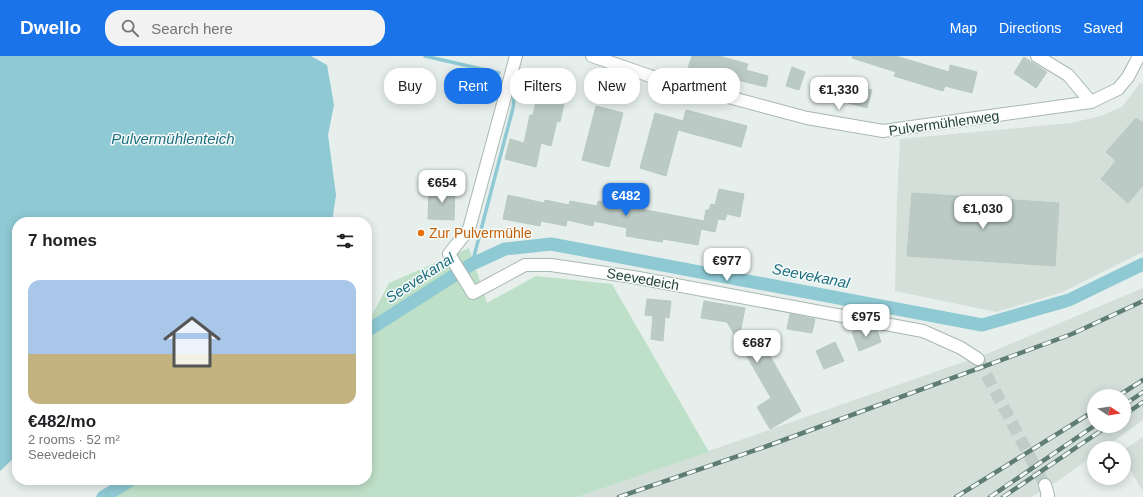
<!DOCTYPE html>
<html lang="en">
<head>
<meta charset="utf-8">
<style>
  body { margin:0; font-family:Helvetica,sans-serif; background:#f2f2f2; color:#202124; height:100vh; display:flex; flex-direction:column; font-size:15px; white-space:nowrap }
  * { box-sizing:border-box; margin:0 }
  p { font-size:13px; color:#757577 }
  .icon { flex:none; width:22px; height:22px; fill:none; stroke:currentColor; stroke-width:2; stroke-linecap:round; stroke-linejoin:round }
  .map { position:relative; flex:1; overflow:hidden }
  .details { position:absolute; left:12px; top:161px; width:360px; height:268px; display:flex; flex-direction:column; background:#fff; border-radius:16px; box-shadow:0 2px 10px #0003 }
  .details>* { flex:none }
  .guide { position:absolute; left:384px; top:12px; width:380px; height:36px; display:flex; gap:8px }
  .needle { width:26px; rotate:102deg }
  .fabs { position:absolute; left:1087px; top:333px; display:grid; gap:8px }
  .fabs a { display:grid; place-items:center; width:44px; height:44px; border-radius:50%; background:#fff; box-shadow:0 2px 10px #0003; font-size:20px }
  .price { position:absolute; translate:-50% -34px; padding:0 9px; border-radius:8px; background:#fff; color:#222; font-size:13px; line-height:26px; filter:drop-shadow(0 1px 2px #0008) }
  .price::after { content:''; position:absolute; left:50%; top:24px; width:12px; height:9px; margin-left:-6px; background:inherit; clip-path:polygon(0 0,100% 0,50% 100%) }
  .price.current { background:#1a73e8; color:#fff }
  ul { padding:0; list-style:none }
  li { display:grid; align-content:center; gap:8px; height:212px; padding:0 16px }
  li+li { border-top:1px solid #e0e0e0 }
  li span { display:grid; place-items:center; height:124px; border-radius:12px; color:#555 }
  li>.icon { margin-inline-start:auto }
  span .icon { width:72px; height:72px; fill:#fffc; stroke-width:1 }
  li b { font-size:17px }
  h2 { display:flex; justify-content:space-between; align-items:center; height:48px; padding:0 16px; font-size:17px }
  .tag { padding:0 14px; border-radius:16px; background:#fff; box-shadow:0 2px 10px #0003; font-size:14px; line-height:36px }
  .tag.current { background:#1a73e8; color:#fff }
  header { display:flex; align-items:center; gap:24px; box-sizing:border-box; height:56px; padding:0 20px; background:#1a73e8; color:#fff }
  header strong { font-size:19px }
  nav { display:flex; gap:22px; margin-inline-start:auto; font-size:14px }
  .search { width:280px; height:36px; background:#f2f2f2; display:flex; align-items:center; gap:10px; box-sizing:border-box; padding:0 14px; border-radius:16px; color:#757577; font-size:15px }
  .map>svg:first-child { display:block }
  .built { fill:#d4dfda; fill-rule:evenodd }
  .green { fill:#bfe0c8 }
  .water { fill:#8ec9d4 }
  .lines { fill:none; stroke-linecap:round; stroke-linejoin:round }
  .stream { stroke:#8ec9d4; stroke-width:3.5 }
  .canal { stroke:#8ec9d4; stroke-width:13 }
  .building { fill:#bbcac4; stroke:#b8c9c2 }
  .minor-tunnel { stroke:#bfccc8; stroke-width:12; stroke-dasharray:12 6; stroke-linecap:butt }
  .minor-casing { stroke:#a8b8b2; stroke-width:14 }
  .minor { stroke:#fff; stroke-width:12 }
  .rail-casing { stroke:#5f7d75; stroke-width:4.5 }
  .rail { stroke:#f7fbf9; stroke-width:3; stroke-dasharray:9; stroke-linecap:butt }
  .food-dot { fill:#e8710a; stroke:#f7fbf9; stroke-width:1.5 }
  .labels { text-anchor:middle; stroke-width:3; stroke-linejoin:round; paint-order:stroke }
  .street-label { font-size:14px; fill:#24423a; stroke:#f7fbf9 }
  .food-label { font-size:14px; fill:#c56008; stroke:#f7fbf9; text-anchor:start }
  .water-label { font-size:15px; font-style:italic; fill:#1c6f80; stroke:#f7fbf9 }
</style>
</head>
<body>
<header>
<strong>Dwello</strong>
<div class="search"><svg class="icon" aria-label="search" viewBox="0 0 24 24"><circle cx="10" cy="10" r="6"/><path d="M15 15l6 6"/></svg>Search here</div>
<nav><a>Map</a><a>Directions</a><a>Saved</a></nav>
</header>
<div class="map">
<svg width="1143" height="441" viewBox="0 0 1143 441">
  <rect width="100%" height="100%" fill="#e6efeb"/>
  <g class="built">
    <polygon points="1140,27 1143,28 1143,196 1063,236 996,256 895,235 897,141 900,83 1071,67 1101,60 1122,51"/>
    <path d="M1143 232V364L1104 392H1094V399L1055 427 1031 441H577L989 297ZM1094 340H1124V370H1094Z"/>
    <polygon points="1143,381 1143,436 1124,403 1124,394"/>
  </g>
  <polygon class="green" points="469,192 487,247 536,220 612,228 709,396 577,441 96,441 121,424 367,424 367,262 372,259 389,227"/>
  <polygon class="water" points="0,0 311,0 327,9 334,49 328,79 336,139 332,166 17,166 17,399 0,415"/>
  <g class="lines">
    <g class="stream">
      <polyline points="425,0 499,17"/>
      <polyline points="472,208 513,52 515,33"/>
    </g>
    <g class="canal">
      <polyline points="367,275 472,208 505,193 551,188 982,269 1069,244 1143,208"/>
      <polyline points="103,441 131,424"/>
    </g>
  </g>
  <g class="building">
    <polygon points="692,0 719,0 748,8 746,14 768,20 766,31 688,12"/>
    <polygon points="853,0 896,0 949,16 950,9 977,16 972,37 945,30 943,35 894,20 896,16 852,2"/>
    <polygon points="1024,1 1047,16 1036,32 1014,17"/>
    <polygon points="792,11 805,16 799,34 786,30"/>
    <polygon points="836,24 872,34 867,52 831,42"/>
    <polygon points="547,39 565,43 560,66 557,65 551,90 541,87 536,111 505,103 510,83 524,87 530,59 533,59 537,42 546,44"/>
    <polygon points="596,50 623,57 609,111 582,104"/>
    <polygon points="686,54 747,70 741,91 678,74 666,120 640,112 655,57 683,65"/>
    <polygon points="1136,62 1143,67 1143,129 1128,147 1101,123 1116,105 1106,96"/>
    <polygon points="429,131 455,132 454,164 428,163"/>
    <polygon points="719,133 744,138 740,161 727,158 725,164 718,163 715,176 701,173 698,189 663,183 662,186 626,180 627,172 594,165 593,170 567,164 566,170 541,165 540,170 503,163 508,139 544,147 545,144 569,149 570,145 597,150 598,145 704,165 706,154 709,154 711,148 715,149"/>
    <polygon points="912,137 1059,147 1055,210 907,200"/>
    <polygon points="647,243 671,245 669,262 665,261 663,285 651,283 653,260 645,259"/>
    <polygon points="704,245 745,252 740,277 756,275 801,355 770,373 757,351 771,342 727,266 701,262"/>
    <polygon points="790,258 815,263 812,277 787,273"/>
    <polygon points="863,271 877,274 881,286 859,295 852,276"/>
    <polygon points="835,286 844,305 824,313 816,295"/>
  </g>
  <g class="lines">
    <polyline class="minor-tunnel" points="978,303 1045,429"/>
    <g class="minor-casing">
      <g id="minor">
        <polyline points="516,0 469,173 449,198 473,237 525,209 551,209 633,221 923,275 961,292 978,303"/>
        <polyline points="592,0 650,20 807,62 883,75 1091,46 1118,33 1128,21 1139,0"/>
        <polyline points="1037,0 1068,19 1091,46"/>
        <polyline points="1045,429 1048,439 1047,441"/>
      </g>
    </g>
    <use href="#minor" class="minor"/>
    <g class="rail-casing">
      <g id="rail">
        <polyline points="1118,340 1143,324"/>
        <polyline points="1124,349 1143,336"/>
        <polyline points="1124,359 1143,346"/>
        <polyline points="619,441 770,389 1072,278 1143,245"/>
        <polyline points="956,441 1094,355"/>
        <polyline points="990,441 1094,370"/>
        <polyline points="1003,441 1108,370"/>
      </g>
    </g>
    <use href="#rail" class="rail"/>
  </g>
  <circle class="food-dot" cx="421" cy="177" r="4"/>
  <g class="labels">
    <g class="street-label">
      <text transform="translate(944 67) rotate(-8)" y="5">Pulvermühlenweg</text>
      <text transform="translate(643 223) rotate(10)" y="5">Seevedeich</text>
    </g>
    <g class="food-label">
      <text x="429" y="182">Zur Pulvermühle</text>
    </g>
    <g class="water-label">
      <text x="173" y="88">Pulvermühlenteich</text>
      <text transform="translate(811 220) rotate(11)" y="5">Seevekanal</text>
      <text transform="translate(420 222) rotate(-33)" y="5">Seevekanal</text>
    </g>
  </g>
</svg>
<div class="fabs">
<a><svg class="needle" viewBox="-14 -14 28 28"><path d="M0-13l5 13h-10z" fill="#e53935"/><path d="M0 13l5-13h-10z" fill="#757577"/></svg></a>
<a><svg class="icon" aria-label="locate" viewBox="0 0 24 24"><circle cx="12" cy="12" r="6"/><path d="M12 2v4M12 18v4M2 12h4M18 12h4"/></svg></a>
</div>
<b class="price" style="left:839px;top:55px">€1,330</b>
<b class="price" style="left:442px;top:148px">€654</b>
<b class="price current" style="left:626px;top:161px">€482</b>
<b class="price" style="left:983px;top:174px">€1,030</b>
<b class="price" style="left:727px;top:226px">€977</b>
<b class="price" style="left:866px;top:282px">€975</b>
<b class="price" style="left:757px;top:308px">€687</b>
<div class="guide">
<a class="tag">Buy</a>
<a class="tag current">Rent</a>
<a class="tag">Filters</a>
<a class="tag">New</a>
<a class="tag">Apartment</a>
</div>
<section class="details">
<h2>7 homes<svg class="icon" aria-label="filters" viewBox="0 0 24 24"><path d="M4 7h16M4 17h16"/><circle cx="9" cy="7" r="2"/><circle cx="15" cy="17" r="2"/></svg></h2>
<ul>
<li><span style="background:linear-gradient(#a9c7e8 60%,#c2b280 0)"><svg class="icon" aria-label="home" viewBox="0 0 24 24"><path d="M3 11l9-7 9 7M6 9v11h12V9"/></svg></span><div><b>€482/mo</b><p>2 rooms · 52 m²</p><p>Seevedeich</p></div></li>
</ul>
</section>
</div>
</body>
</html>
